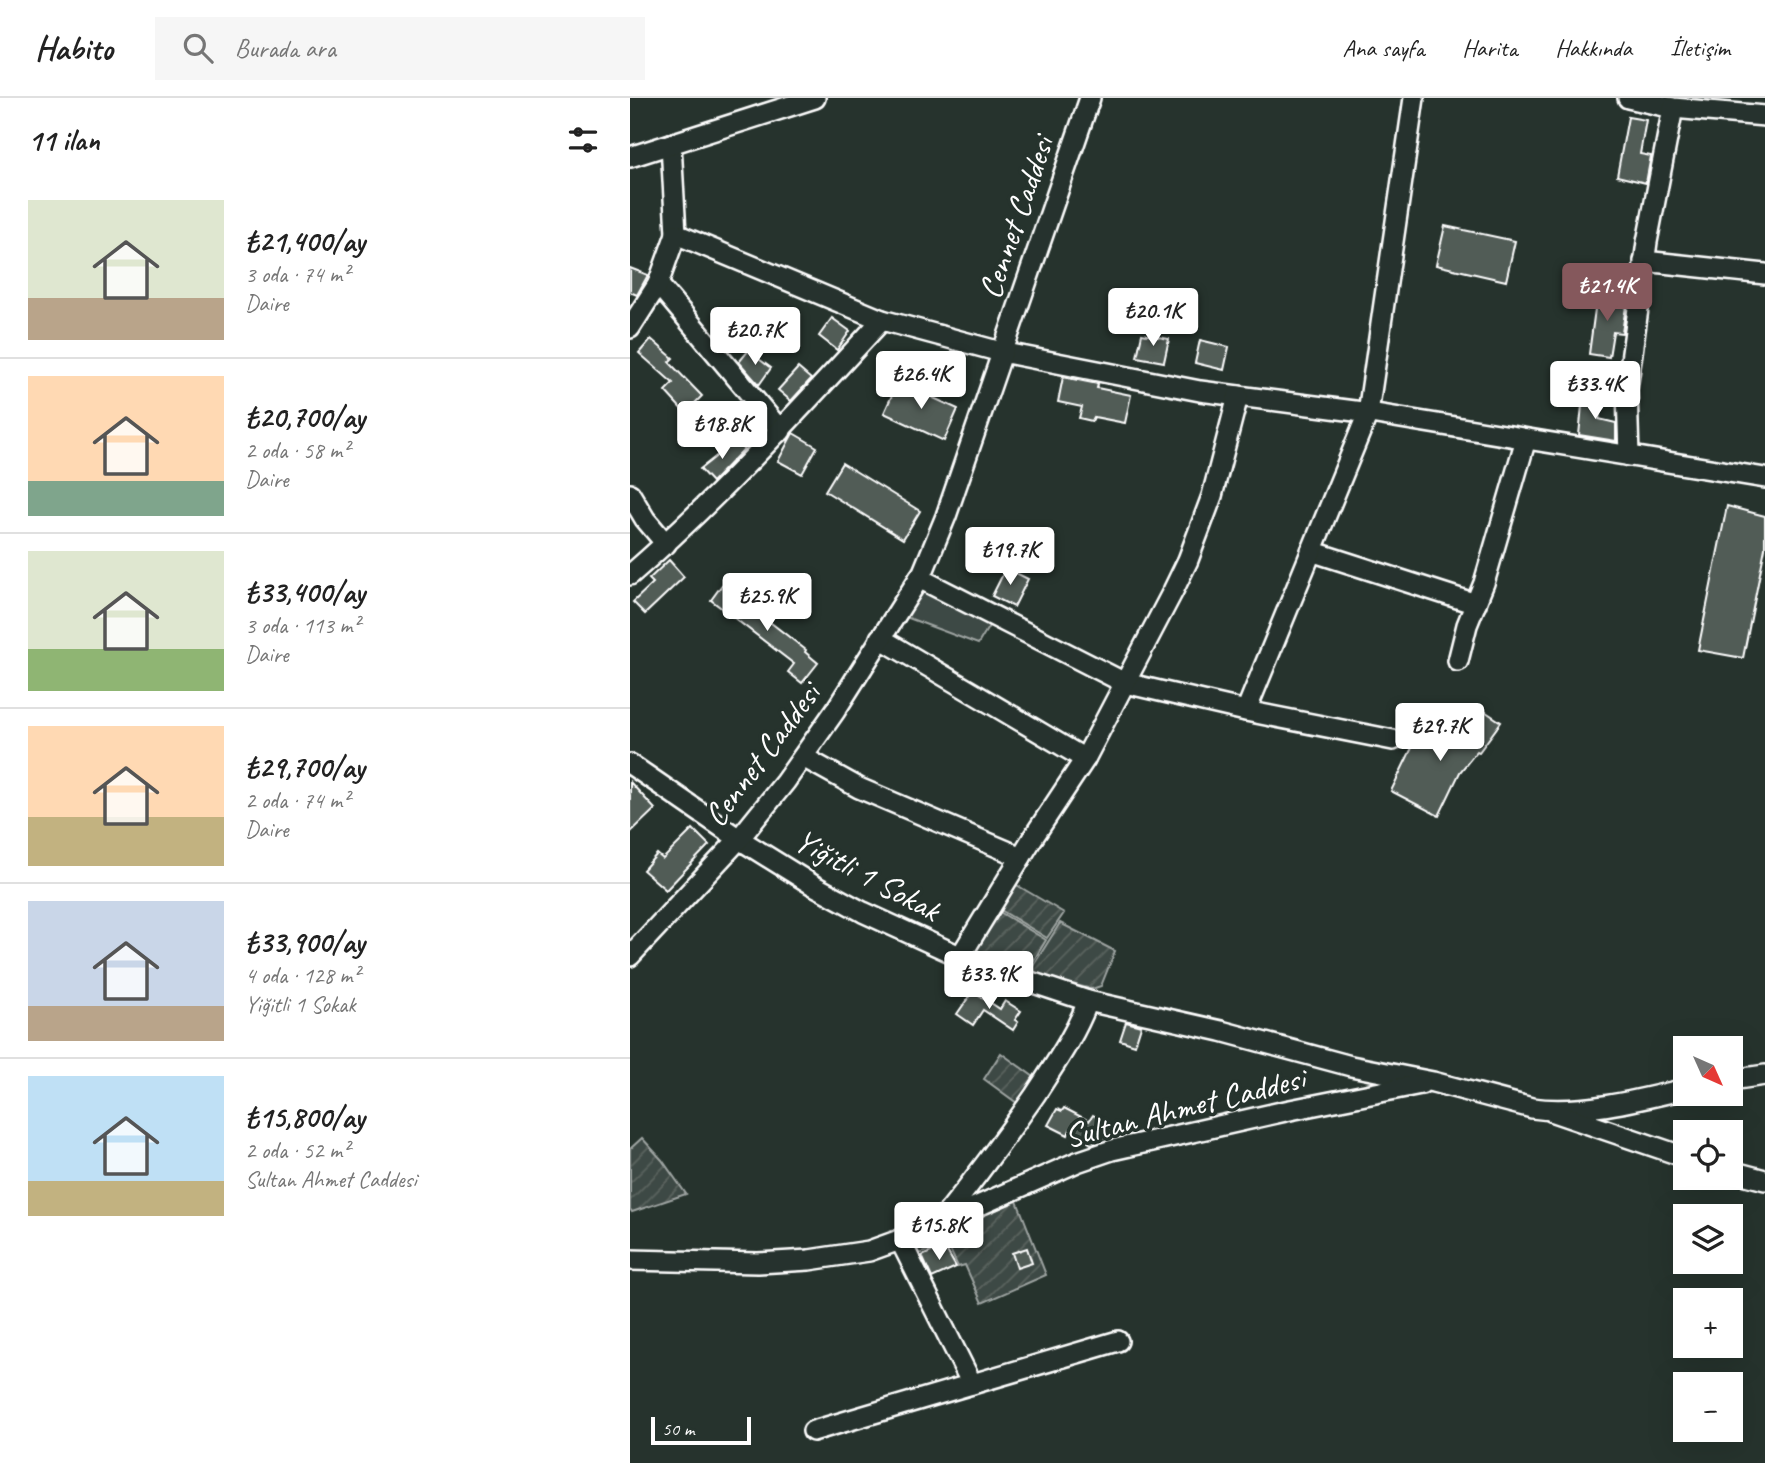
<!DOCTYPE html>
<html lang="tr">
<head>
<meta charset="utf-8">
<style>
  body { margin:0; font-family:Caveat,sans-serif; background:#f6f6f6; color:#222; height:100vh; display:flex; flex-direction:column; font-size:26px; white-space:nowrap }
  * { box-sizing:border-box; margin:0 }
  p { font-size:23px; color:#767676 }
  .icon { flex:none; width:38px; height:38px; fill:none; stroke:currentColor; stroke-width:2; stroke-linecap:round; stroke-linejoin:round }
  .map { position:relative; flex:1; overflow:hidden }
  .sheet { display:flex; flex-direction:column; background:#fff; width:630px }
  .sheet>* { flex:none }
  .needle { width:46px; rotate:135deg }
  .fabs { position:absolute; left:1043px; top:938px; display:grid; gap:14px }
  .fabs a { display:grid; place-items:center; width:70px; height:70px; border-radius:0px; background:#fff; box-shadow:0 7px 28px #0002; font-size:35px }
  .scale { position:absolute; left:21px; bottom:18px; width:100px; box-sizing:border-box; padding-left:7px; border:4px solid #fff; border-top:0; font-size:19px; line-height:24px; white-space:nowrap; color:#fff; -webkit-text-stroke:5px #26332d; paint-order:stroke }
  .price { position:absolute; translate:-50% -60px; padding:0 16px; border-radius:7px; background:#fff; color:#222; font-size:23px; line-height:46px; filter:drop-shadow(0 2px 4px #0008) }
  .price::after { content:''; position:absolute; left:50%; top:42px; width:21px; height:16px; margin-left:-10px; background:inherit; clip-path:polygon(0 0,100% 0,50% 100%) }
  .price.current { background:#85585c; color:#fff }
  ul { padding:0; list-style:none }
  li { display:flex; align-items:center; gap:21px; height:175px; padding:0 28px }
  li+li { border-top:2px solid #e0e0e0 }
  li span { display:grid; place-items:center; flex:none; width:196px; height:140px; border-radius:0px; color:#555 }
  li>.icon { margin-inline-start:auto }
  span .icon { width:84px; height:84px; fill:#fffc; stroke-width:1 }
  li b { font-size:30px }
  h2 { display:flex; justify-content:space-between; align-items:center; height:84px; padding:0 28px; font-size:30px }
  header { display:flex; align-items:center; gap:42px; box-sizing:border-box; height:98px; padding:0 35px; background:#fff; border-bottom:2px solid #e0e0e0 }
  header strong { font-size:33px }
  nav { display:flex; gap:38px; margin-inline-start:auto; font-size:24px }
  .search { width:490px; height:63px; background:#f6f6f6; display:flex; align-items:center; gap:18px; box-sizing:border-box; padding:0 24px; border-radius:0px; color:#767676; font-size:26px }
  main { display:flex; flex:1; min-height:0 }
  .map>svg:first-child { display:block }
  .grass { fill:#3e4944; stroke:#9ea4a2; stroke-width:2 }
  .garden { fill:url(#garden-furrows); stroke:#9ea4a2; stroke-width:2 }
  .building { fill:#515c57; stroke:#fff; stroke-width:2 }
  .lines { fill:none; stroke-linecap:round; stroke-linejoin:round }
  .minor-casing { stroke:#fff; stroke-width:24 }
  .minor { stroke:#26332d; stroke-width:19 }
  .labels { text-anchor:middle; stroke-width:7; stroke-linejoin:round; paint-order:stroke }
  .street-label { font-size:33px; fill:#fff; stroke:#26332d }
</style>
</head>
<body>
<header>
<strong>Habito</strong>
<div class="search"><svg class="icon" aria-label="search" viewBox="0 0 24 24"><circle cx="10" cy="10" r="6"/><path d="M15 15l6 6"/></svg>Burada ara</div>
<nav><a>Ana sayfa</a><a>Harita</a><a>Hakkında</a><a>İletişim</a></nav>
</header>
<main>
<section class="sheet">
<h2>11 ilan<svg class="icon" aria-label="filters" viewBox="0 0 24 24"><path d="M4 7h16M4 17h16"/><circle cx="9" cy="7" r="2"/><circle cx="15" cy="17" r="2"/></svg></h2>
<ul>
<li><span style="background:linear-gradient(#dfe7d0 70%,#b9a48a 0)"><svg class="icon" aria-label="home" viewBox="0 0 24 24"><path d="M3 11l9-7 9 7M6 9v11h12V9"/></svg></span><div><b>₺21,400/ay</b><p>3 oda · 74 m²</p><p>Daire</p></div></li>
<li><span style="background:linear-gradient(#ffd9b3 75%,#7fa58c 0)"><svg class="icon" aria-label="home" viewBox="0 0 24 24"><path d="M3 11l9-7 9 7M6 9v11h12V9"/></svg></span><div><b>₺20,700/ay</b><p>2 oda · 58 m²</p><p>Daire</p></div></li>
<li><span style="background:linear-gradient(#dfe7d0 70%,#8fb573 0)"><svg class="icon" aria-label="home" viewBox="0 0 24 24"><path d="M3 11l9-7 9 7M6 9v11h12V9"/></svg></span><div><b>₺33,400/ay</b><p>3 oda · 113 m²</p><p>Daire</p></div></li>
<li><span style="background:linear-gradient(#ffd9b3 65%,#c2b280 0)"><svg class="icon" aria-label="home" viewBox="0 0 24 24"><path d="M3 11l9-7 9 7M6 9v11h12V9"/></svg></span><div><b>₺29,700/ay</b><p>2 oda · 74 m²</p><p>Daire</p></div></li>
<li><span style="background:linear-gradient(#c9d6e8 75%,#b9a48a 0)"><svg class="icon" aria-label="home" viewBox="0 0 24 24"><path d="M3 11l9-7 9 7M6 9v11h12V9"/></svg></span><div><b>₺33,900/ay</b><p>4 oda · 128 m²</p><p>Yiğitli 1 Sokak</p></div></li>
<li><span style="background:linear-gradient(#bfe0f5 75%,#c2b280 0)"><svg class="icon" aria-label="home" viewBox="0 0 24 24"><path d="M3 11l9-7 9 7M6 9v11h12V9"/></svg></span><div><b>₺15,800/ay</b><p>2 oda · 52 m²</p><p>Sultan Ahmet Caddesi</p></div></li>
</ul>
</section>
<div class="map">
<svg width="1135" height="1365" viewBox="0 0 1135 1365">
  <defs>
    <pattern id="garden-furrows" width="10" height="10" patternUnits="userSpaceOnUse" patternTransform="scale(1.75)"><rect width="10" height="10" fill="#3e4944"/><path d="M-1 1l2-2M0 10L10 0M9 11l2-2" fill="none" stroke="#5b6460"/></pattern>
  </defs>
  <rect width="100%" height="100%" fill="#26332d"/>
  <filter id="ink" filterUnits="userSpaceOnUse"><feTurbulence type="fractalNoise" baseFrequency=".0143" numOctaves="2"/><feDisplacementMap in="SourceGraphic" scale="14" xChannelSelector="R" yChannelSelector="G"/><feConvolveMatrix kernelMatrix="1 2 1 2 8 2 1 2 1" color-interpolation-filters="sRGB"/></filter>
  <g filter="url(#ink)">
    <polygon class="grass" points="293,487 362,523 348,546 273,518"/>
    <g class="garden">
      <polygon points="385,786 434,815 417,840 369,811"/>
      <polygon points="368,813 416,842 396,875 349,858 347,850"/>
      <polygon points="430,825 485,853 471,888 462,891 398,876"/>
      <polygon points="371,955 404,979 387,1005 354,981"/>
      <polygon points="12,1040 32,1062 56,1096 2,1114 0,1111 0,1051"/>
      <polygon points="387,1103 416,1177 352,1205 335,1167 328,1169 317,1145 289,1156 284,1146"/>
    </g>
    <g class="building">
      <polygon points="998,19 1016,22 1010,56 1021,58 1016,85 987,78"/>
      <polygon points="815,128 885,143 876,183 806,167"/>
      <polygon points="0,170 18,177 7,197 0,194"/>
      <polygon points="967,196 997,201 992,235 983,234 979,259 959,256"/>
      <polygon points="202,220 220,233 207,252 189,238"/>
      <polygon points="512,236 539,241 534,264 507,259"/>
      <polygon points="21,241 43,260 39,264 72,298 55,315 35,293 43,285 9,255"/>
      <polygon points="570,242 599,249 594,272 565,265"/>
      <polygon points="118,253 141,270 129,287 109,264"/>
      <polygon points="168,270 181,281 161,303 148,292"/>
      <polygon points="433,279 468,286 467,290 501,297 495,325 464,319 462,323 449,320 452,309 428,304"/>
      <polygon points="268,284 328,311 314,343 254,315"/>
      <polygon points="953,298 972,301 969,321 986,325 986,343 949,337"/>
      <polygon points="163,335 187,349 172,376 148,363"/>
      <polygon points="107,342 114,351 82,384 70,371"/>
      <polygon points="212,365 290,413 273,441 195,393"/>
      <polygon points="1097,408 1135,418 1135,450 1113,560 1068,552"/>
      <polygon points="39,462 54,479 15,516 3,504 23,485 19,481"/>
      <polygon points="376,470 398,481 384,509 362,498"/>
      <polygon points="92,487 176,552 175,554 188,565 172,585 158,574 164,566 81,502"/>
      <polygon points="853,612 871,624 849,654 847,653 830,674 809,718 761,693 793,627 829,644"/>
      <polygon points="0,684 25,711 0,735"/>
      <polygon points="63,731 79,747 36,792 13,772 27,756 33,761"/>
      <polygon points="343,893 370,911 375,903 391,913 385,922 388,924 383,932 353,912 343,927 327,916"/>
      <polygon points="496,924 511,928 505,947 490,942"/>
      <polygon points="434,1010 459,1023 463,1017 484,1030 478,1040 470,1038 465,1045 461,1046 440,1032 438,1037 418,1027 427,1011 432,1013"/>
      <polygon points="314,1148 326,1169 302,1180 292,1158"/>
      <polygon points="397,1150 402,1165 387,1170 382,1155"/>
    </g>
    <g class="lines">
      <g class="minor-casing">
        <g id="minor">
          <polyline points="998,0 1043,10 1135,18"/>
          <polyline points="41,46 46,136 252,222 371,254 570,293 740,315 1135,380"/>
          <polyline points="0,59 185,0"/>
          <polyline points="1014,163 1135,176"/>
          <polyline points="28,186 151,333"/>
          <polyline points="0,230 28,186 46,136"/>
          <polyline points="999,358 997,292 1017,144 1043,10"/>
          <polyline points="0,396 15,421 36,446"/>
          <polyline points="681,453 846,506"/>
          <path d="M0 477C90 399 171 310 252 222"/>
          <polyline points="289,480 495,585 616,613 763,642"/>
          <polyline points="250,540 455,661"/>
          <polyline points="828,563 837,527 854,485 896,341"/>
          <polyline points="616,613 738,315 784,0"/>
          <polyline points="173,659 229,690 391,759"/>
          <path d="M0 666 109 741 183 787 233 814 349 867 458 903 591 933 721 968 803 984 902 1010C949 1017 1009 1002 1055 991"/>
          <polyline points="0,858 109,741 155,684 205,613 293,474 316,418 460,0"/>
          <polyline points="330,859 402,741 455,661 543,493 558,462 582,398 608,298"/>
          <polyline points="1101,982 1135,977"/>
          <polyline points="923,1014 1055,1059"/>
          <polyline points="1101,1073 1135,1082"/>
          <path d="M311 1123C344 1082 375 1040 405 997 425 966 445 938 458 903"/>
          <polyline points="270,1142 342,1286"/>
          <polyline points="0,1162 128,1165 179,1162 239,1153 278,1139 447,1064 482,1052 660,1012 791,986"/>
          <polyline points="183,1333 488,1243"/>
        </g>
      </g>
      <use href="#minor" class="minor"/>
    </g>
  </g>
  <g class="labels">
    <g class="street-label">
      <text transform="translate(385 119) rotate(-71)" y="12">Cennet Caddesi</text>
      <text transform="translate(131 656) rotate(-53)" y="12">Cennet Caddesi</text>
      <text transform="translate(238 776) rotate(28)" y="12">Yiğitli 1 Sokak</text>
      <text transform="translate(554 1008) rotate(-14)" y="12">Sultan Ahmet Caddesi</text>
    </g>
  </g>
</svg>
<div class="fabs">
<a><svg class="needle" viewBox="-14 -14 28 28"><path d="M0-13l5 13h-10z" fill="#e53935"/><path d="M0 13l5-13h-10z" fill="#767676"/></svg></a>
<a><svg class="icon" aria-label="locate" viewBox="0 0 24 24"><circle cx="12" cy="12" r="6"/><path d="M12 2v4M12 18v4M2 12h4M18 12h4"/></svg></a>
<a><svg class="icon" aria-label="layers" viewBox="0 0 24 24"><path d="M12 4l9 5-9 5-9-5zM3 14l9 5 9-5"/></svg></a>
<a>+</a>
<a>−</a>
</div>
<div class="scale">50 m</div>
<b class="price current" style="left:977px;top:225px">₺21.4K</b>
<b class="price" style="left:523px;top:250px">₺20.1K</b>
<b class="price" style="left:125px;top:269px">₺20.7K</b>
<b class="price" style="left:291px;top:313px">₺26.4K</b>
<b class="price" style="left:965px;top:323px">₺33.4K</b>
<b class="price" style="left:92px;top:363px">₺18.8K</b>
<b class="price" style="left:380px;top:489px">₺19.7K</b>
<b class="price" style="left:137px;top:535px">₺25.9K</b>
<b class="price" style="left:810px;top:665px">₺29.7K</b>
<b class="price" style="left:359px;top:913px">₺33.9K</b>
<b class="price" style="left:309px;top:1164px">₺15.8K</b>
</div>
</main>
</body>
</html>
